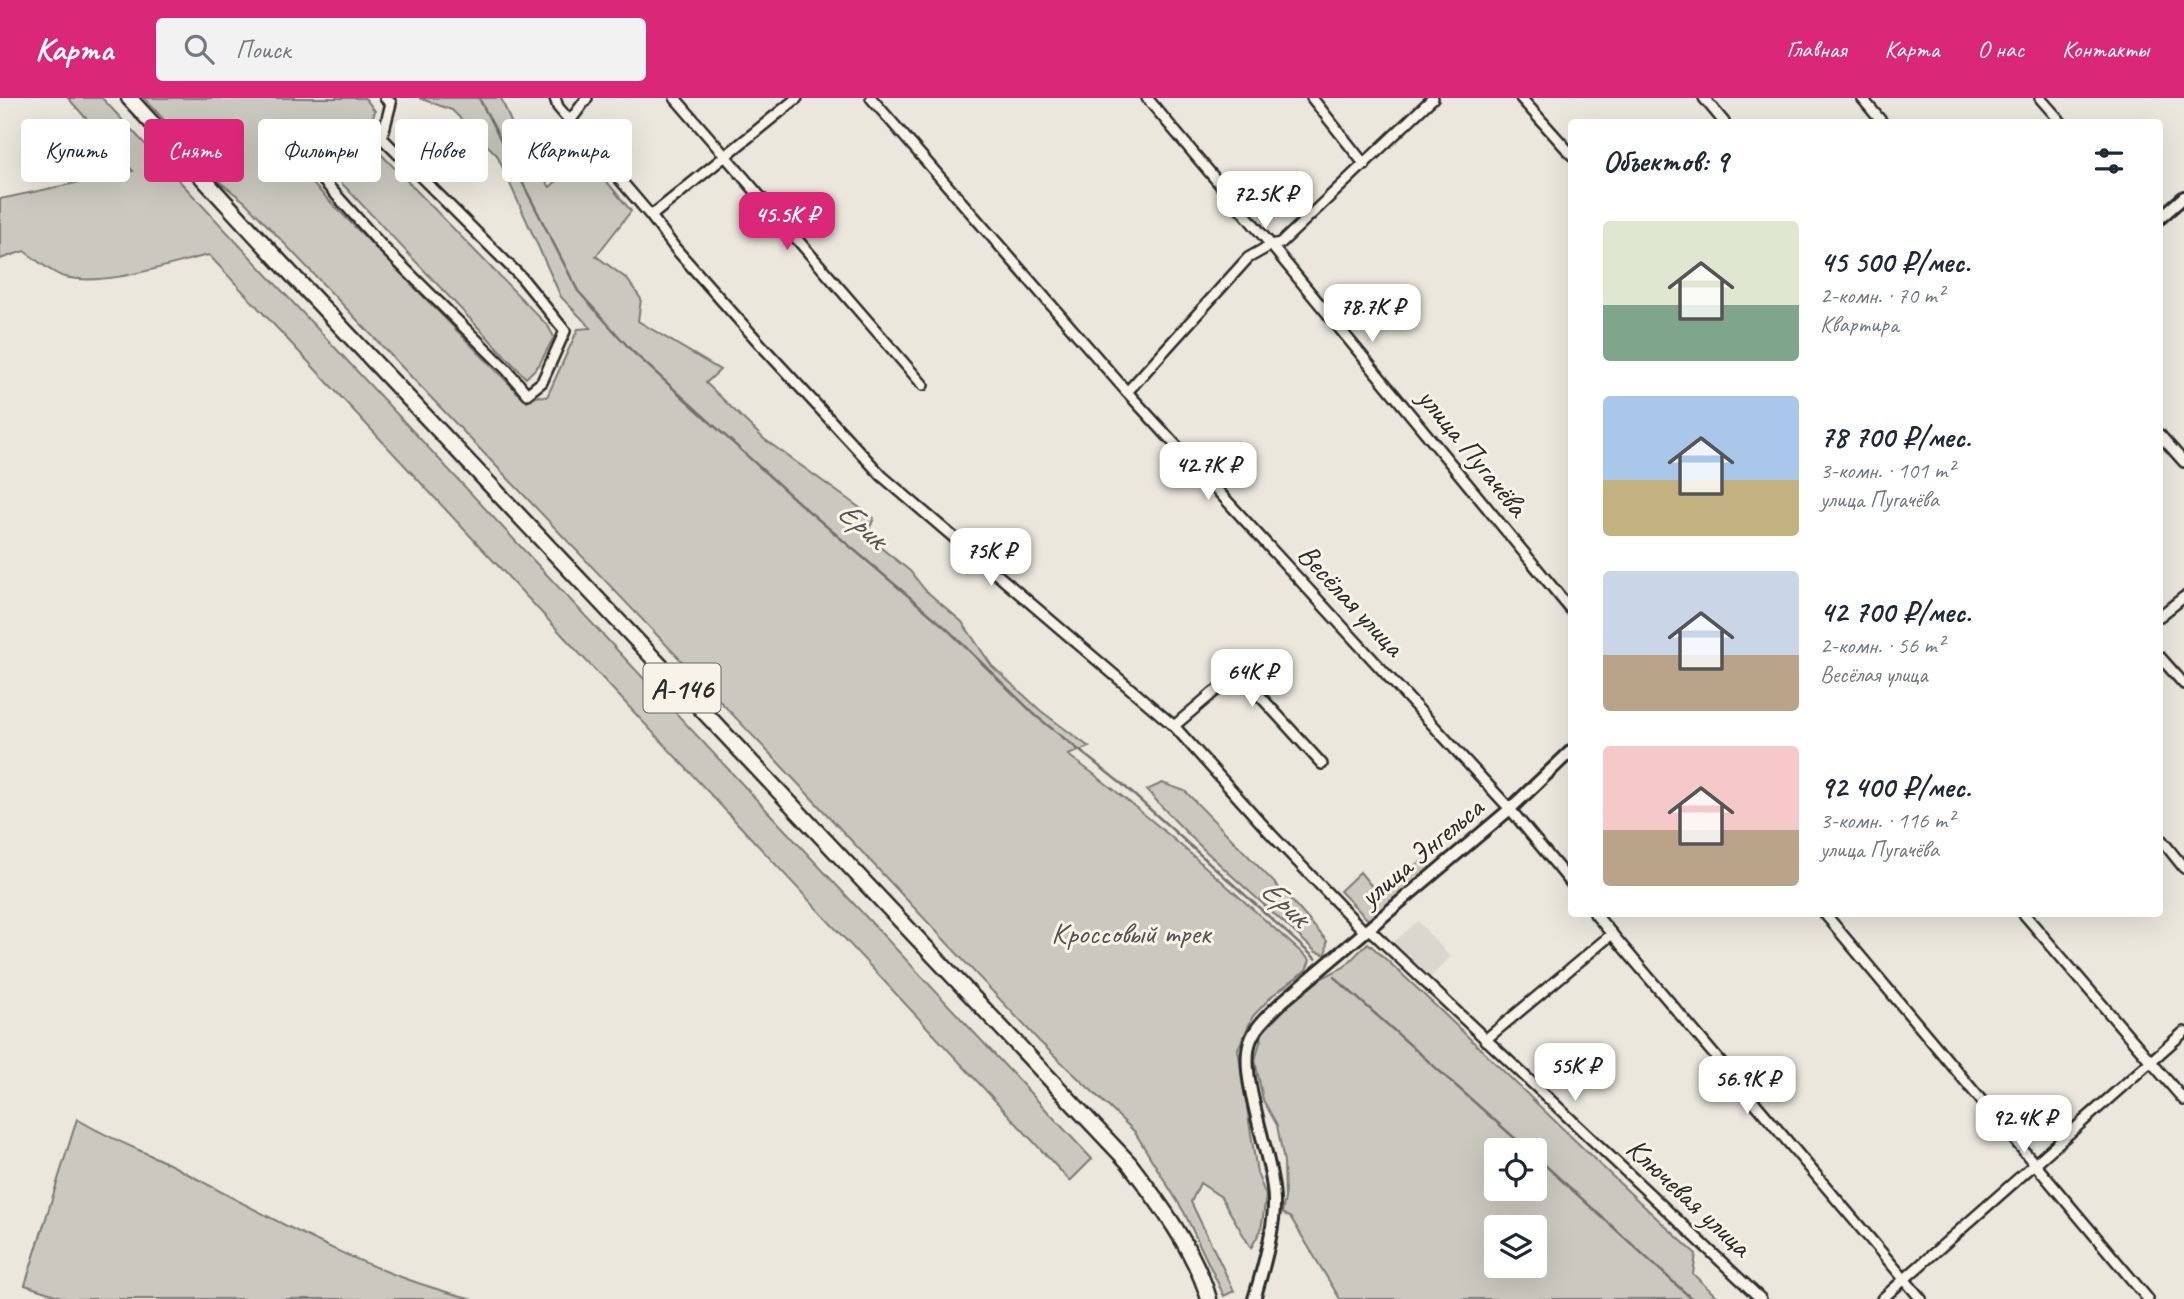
<!DOCTYPE html>
<html lang="ru">
<head>
<meta charset="utf-8">
<style>
  body { margin:0; font-family:Caveat,sans-serif; background:#f2f2f3; color:#1f2937; height:100vh; display:flex; flex-direction:column; font-size:26px; white-space:nowrap }
  * { box-sizing:border-box; margin:0 }
  p { font-size:23px; color:#747a83 }
  .icon { flex:none; width:38px; height:38px; fill:none; stroke:currentColor; stroke-width:2; stroke-linecap:round; stroke-linejoin:round }
  .map { position:relative; flex:1; overflow:hidden }
  .details { position:absolute; left:1568px; top:21px; width:595px; height:798px; display:flex; flex-direction:column; background:#fff; border-radius:7px; box-shadow:0 7px 28px #0002 }
  .details>* { flex:none }
  .hud { position:absolute; left:21px; top:21px; width:665px; height:63px; display:flex; gap:14px }
  .fabs { position:absolute; left:1484px; top:1040px; display:grid; gap:14px }
  .fabs a { display:grid; place-items:center; width:63px; height:63px; border-radius:7px; background:#fff; box-shadow:0 7px 28px #0002; font-size:35px }
  .price { position:absolute; translate:-50% -60px; padding:0 16px; border-radius:14px; background:#fff; color:#222; font-size:23px; line-height:46px; filter:drop-shadow(0 2px 4px #0008) }
  .price::after { content:''; position:absolute; left:50%; top:42px; width:21px; height:16px; margin-left:-10px; background:inherit; clip-path:polygon(0 0,100% 0,50% 100%) }
  .price.active { background:#db2777; color:#fff }
  ul { padding:0; list-style:none }
  li { display:flex; align-items:center; gap:21px; height:175px; padding:0 35px }
  li span { display:grid; place-items:center; flex:none; width:196px; height:140px; border-radius:7px; color:#555 }
  li>.icon { margin-inline-start:auto }
  span .icon { width:84px; height:84px; fill:#fffc; stroke-width:1 }
  li b { font-size:30px }
  h2 { display:flex; justify-content:space-between; align-items:center; height:84px; padding:0 35px; font-size:30px }
  .chip { padding:0 24px; border-radius:7px; background:#fff; box-shadow:0 7px 28px #0002; font-size:24px; line-height:63px }
  .chip.active { background:#db2777; color:#fff }
  header { display:flex; align-items:center; gap:42px; box-sizing:border-box; height:98px; padding:0 35px; background:#db2777; color:#fff }
  header strong { font-size:33px }
  nav { display:flex; gap:38px; margin-inline-start:auto; font-size:24px }
  .search { width:490px; height:63px; background:#f2f2f3; display:flex; align-items:center; gap:18px; box-sizing:border-box; padding:0 24px; border-radius:7px; color:#747a83; font-size:26px }
  .map>svg:first-child { display:block }
  .built { fill:#dbd7ce }
  .green { fill:#cbc8bf; stroke:#7b7a75; stroke-width:2; fill-rule:evenodd }
  .lines { fill:none; stroke-linecap:round; stroke-linejoin:round }
  .stream { stroke:#72716c; stroke-width:2.5 }
  .minor-casing { stroke:#2b2b2b; stroke-width:14 }
  .tertiary-casing { stroke:#2b2b2b; stroke-width:16 }
  .trunk-casing { stroke:#2b2b2b; stroke-width:19 }
  .minor { stroke:#f7f3e8; stroke-width:9 }
  .tertiary { stroke:#f7f3e8; stroke-width:10 }
  .trunk { stroke:#f7f3e8; stroke-width:14 }
  .labels { text-anchor:middle; stroke-width:6; stroke-linejoin:round; paint-order:stroke }
  .shield { fill:#f7f3e8; stroke:#686764; stroke-width:2 }
  .shield-label { font-size:28px; font-weight:bold; fill:#2b2b2b }
  .street-label { font-size:30px; fill:#2b2b2b; stroke:#f7f3e8 }
  .park-label { font-size:30px; fill:#535250; stroke:#f7f3e8 }
  .water-label { font-size:32px; font-style:italic; fill:#555451; stroke:#f7f3e8 }
</style>
</head>
<body>
<header>
<strong>Карта</strong>
<div class="search"><svg class="icon" aria-label="search" viewBox="0 0 24 24"><circle cx="10" cy="10" r="6"/><path d="M15 15l6 6"/></svg>Поиск</div>
<nav><a>Главная</a><a>Карта</a><a>О нас</a><a>Контакты</a></nav>
</header>
<div class="map">
<svg width="2184" height="1201" viewBox="0 0 2184 1201">
  <rect width="100%" height="100%" fill="#ebe7dd"/>
  <filter id="ink" filterUnits="userSpaceOnUse"><feTurbulence type="fractalNoise" baseFrequency=".0143" numOctaves="2"/><feDisplacementMap in="SourceGraphic" scale="14" xChannelSelector="R" yChannelSelector="G"/><feConvolveMatrix kernelMatrix="1 2 1 2 8 2 1 2 1" color-interpolation-filters="sRGB"/></filter>
  <g filter="url(#ink)">
    <polygon class="built" points="1418,823 1450,859 1431,879 1394,844"/>
    <g class="green">
      <path d="M68 0H102L1092 1061 1070 1083 209 157C168 166 107 189 65 179 52 176 36 161 24 153L0 161V101L133 73Z"/>
      <path d="M144 0H365L375 13 369 31H350L310 46 309 82 527 304 538 298 547 299 578 231 591 230 561 199 497 57 452 12 419 0H501L521 48 550 89 585 57 631 113 596 158 627 181 641 201 638 223 720 272 706 285 764 341 874 420 866 438 910 473 925 492 962 524 992 568 1041 613 1089 649 1068 657C1154 719 1230 792 1310 862L1306 872 1273 897 1253 918 1238 951 1257 1075 1266 1098 1261 1132 1251 1150 1221 1099 1200 1085 1191 1104 1234 1193 1224 1198 1184 1114 1134 1033 1039 943 774 660 245 104 221 85Z"/>
      <polygon points="377,52 548,228 554,239 539,267 526,280 332,75 333,60"/>
      <path d="M1162 685 1185 693 1292 803 1327 843 1326 857 1316 854C1259 801 1198 751 1147 692Z"/>
      <polygon points="1424,762 1431,771 1369,823 1340,793 1360,774 1378,796 1404,774"/>
      <path d="M1368 845C1480 946 1584 1056 1696 1156L1693 1176 1719 1201H1340L1291 1120 1282 1115 1285 1100 1284 1064 1277 1027 1263 1002 1255 962 1263 934 1289 907 1322 880 1344 869ZM1496 1052H1535V1090H1496ZM1496 1129H1535V1167H1496Z"/>
      <path d="M77 1021C109 1041 144 1053 177 1070 272 1121 368 1176 473 1201H67L25 1187Z"/>
    </g>
    <g class="lines">
      <g class="stream">
        <polyline points="479,0 578,193 632,253 799,405 946,530 1036,618 1123,687 1316,861"/>
        <polyline points="1334,879 1528,1052"/>
        <polyline points="1535,1058 1692,1201"/>
      </g>
      <g class="minor-casing">
        <g id="minor">
          <polyline points="555,0 558,9 651,118 797,0"/>
          <polyline points="675,0 923,287"/>
          <polyline points="871,0 1127,294 1510,711 1572,786"/>
          <polyline points="1147,0 1271,147 1572,513"/>
          <polyline points="1312,0 1365,67"/>
          <polyline points="1521,0 1572,57"/>
          <polyline points="1704,0 1724,24"/>
          <polyline points="1862,0 1882,24"/>
          <polyline points="2040,0 2061,24"/>
          <polyline points="570,23 587,0"/>
          <polygon points="382,40 522,180 565,233 542,284 527,296 507,272 383,149 321,80 322,56 349,44"/>
          <polyline points="382,40 391,5 385,0"/>
          <polyline points="651,118 675,150 762,248 882,378 1174,628 1271,736 1365,834"/>
          <polyline points="1127,294 1248,160 1271,147 1281,145 1433,0"/>
          <polyline points="2160,337 2184,364"/>
          <polyline points="2160,518 2184,499"/>
          <polyline points="2160,559 2184,586"/>
          <polyline points="1174,628 1214,594 1239,579 1250,587 1322,666"/>
          <polyline points="2160,740 2184,770"/>
          <polyline points="1595,816 1921,1201"/>
          <polyline points="1825,816 2148,1201"/>
          <polyline points="2024,816 2184,1002"/>
          <polyline points="1369,831 1761,1201"/>
          <polyline points="1485,942 1612,836"/>
          <polyline points="1882,1201 2184,934"/>
        </g>
      </g>
      <g class="tertiary-casing">
        <g id="tertiary">
          <polyline points="2160,120 2184,99"/>
          <path d="M1254 1201C1262 1175 1275 1128 1274 1102 1273 1058 1238 980 1250 944 1255 928 1271 915 1283 903L1510 711 1572 652"/>
        </g>
      </g>
      <g class="trunk-casing">
        <path id="trunk" d="M129 0 281 165 1129 1065C1160 1106 1194 1151 1209 1201"/>
      </g>
      <use href="#minor" class="minor"/>
      <use href="#tertiary" class="tertiary"/>
      <use href="#trunk" class="trunk"/>
    </g>
  </g>
  <g class="labels">
    <rect class="shield" x="643.5" y="565.5" width="77" height="49" rx="5"/>
    <g class="shield-label">
      <text x="682" y="600">А-146</text>
    </g>
    <g class="street-label">
      <text transform="translate(1473 354) rotate(51)" y="10">улица Пугачёва</text>
      <text transform="translate(1351 502) rotate(47)" y="10">Весёлая улица</text>
      <text transform="translate(1421 754) rotate(-40)" y="10">улица Энгельса</text>
      <text transform="translate(1689 1099) rotate(43)" y="10">Ключевая улица</text>
    </g>
    <g class="park-label">
      <text x="1131" y="845">Кроссовый трек</text>
    </g>
    <g class="water-label">
      <text transform="translate(863 426) rotate(41)" y="11">Ерик</text>
      <text transform="translate(1286 804) rotate(42)" y="11">Ерик</text>
    </g>
  </g>
</svg>
<div class="fabs">
<a><svg class="icon" aria-label="locate" viewBox="0 0 24 24"><circle cx="12" cy="12" r="6"/><path d="M12 2v4M12 18v4M2 12h4M18 12h4"/></svg></a>
<a><svg class="icon" aria-label="layers" viewBox="0 0 24 24"><path d="M12 4l9 5-9 5-9-5zM3 14l9 5 9-5"/></svg></a>
</div>
<b class="price" style="left:1265px;top:133px">72.5K ₽</b>
<b class="price active" style="left:787px;top:154px">45.5K ₽</b>
<b class="price" style="left:1372px;top:246px">78.7K ₽</b>
<b class="price" style="left:1208px;top:404px">42.7K ₽</b>
<b class="price" style="left:991px;top:490px">75K ₽</b>
<b class="price" style="left:1252px;top:611px">64K ₽</b>
<b class="price" style="left:1575px;top:1005px">55K ₽</b>
<b class="price" style="left:1747px;top:1018px">56.9K ₽</b>
<b class="price" style="left:2024px;top:1057px">92.4K ₽</b>
<div class="hud">
<a class="chip">Купить</a>
<a class="chip active">Снять</a>
<a class="chip">Фильтры</a>
<a class="chip">Новое</a>
<a class="chip">Квартира</a>
</div>
<section class="details">
<h2>Объектов: 9<svg class="icon" aria-label="filters" viewBox="0 0 24 24"><path d="M4 7h16M4 17h16"/><circle cx="9" cy="7" r="2"/><circle cx="15" cy="17" r="2"/></svg></h2>
<ul>
<li><span style="background:linear-gradient(#dfe7d0 60%,#7fa58c 0)"><svg class="icon" aria-label="home" viewBox="0 0 24 24"><path d="M3 11l9-7 9 7M6 9v11h12V9"/></svg></span><div><b>45 500 ₽/мес.</b><p>2-комн. · 70 m²</p><p>Квартира</p></div></li>
<li><span style="background:linear-gradient(#a9c7e8 60%,#c2b280 0)"><svg class="icon" aria-label="home" viewBox="0 0 24 24"><path d="M3 11l9-7 9 7M6 9v11h12V9"/></svg></span><div><b>78 700 ₽/мес.</b><p>3-комн. · 101 m²</p><p>улица Пугачёва</p></div></li>
<li><span style="background:linear-gradient(#c9d6e8 60%,#b9a48a 0)"><svg class="icon" aria-label="home" viewBox="0 0 24 24"><path d="M3 11l9-7 9 7M6 9v11h12V9"/></svg></span><div><b>42 700 ₽/мес.</b><p>2-комн. · 56 m²</p><p>Весёлая улица</p></div></li>
<li><span style="background:linear-gradient(#f6c9c9 60%,#b9a48a 0)"><svg class="icon" aria-label="home" viewBox="0 0 24 24"><path d="M3 11l9-7 9 7M6 9v11h12V9"/></svg></span><div><b>92 400 ₽/мес.</b><p>3-комн. · 116 m²</p><p>улица Пугачёва</p></div></li>
</ul>
</section>
</div>
</body>
</html>
